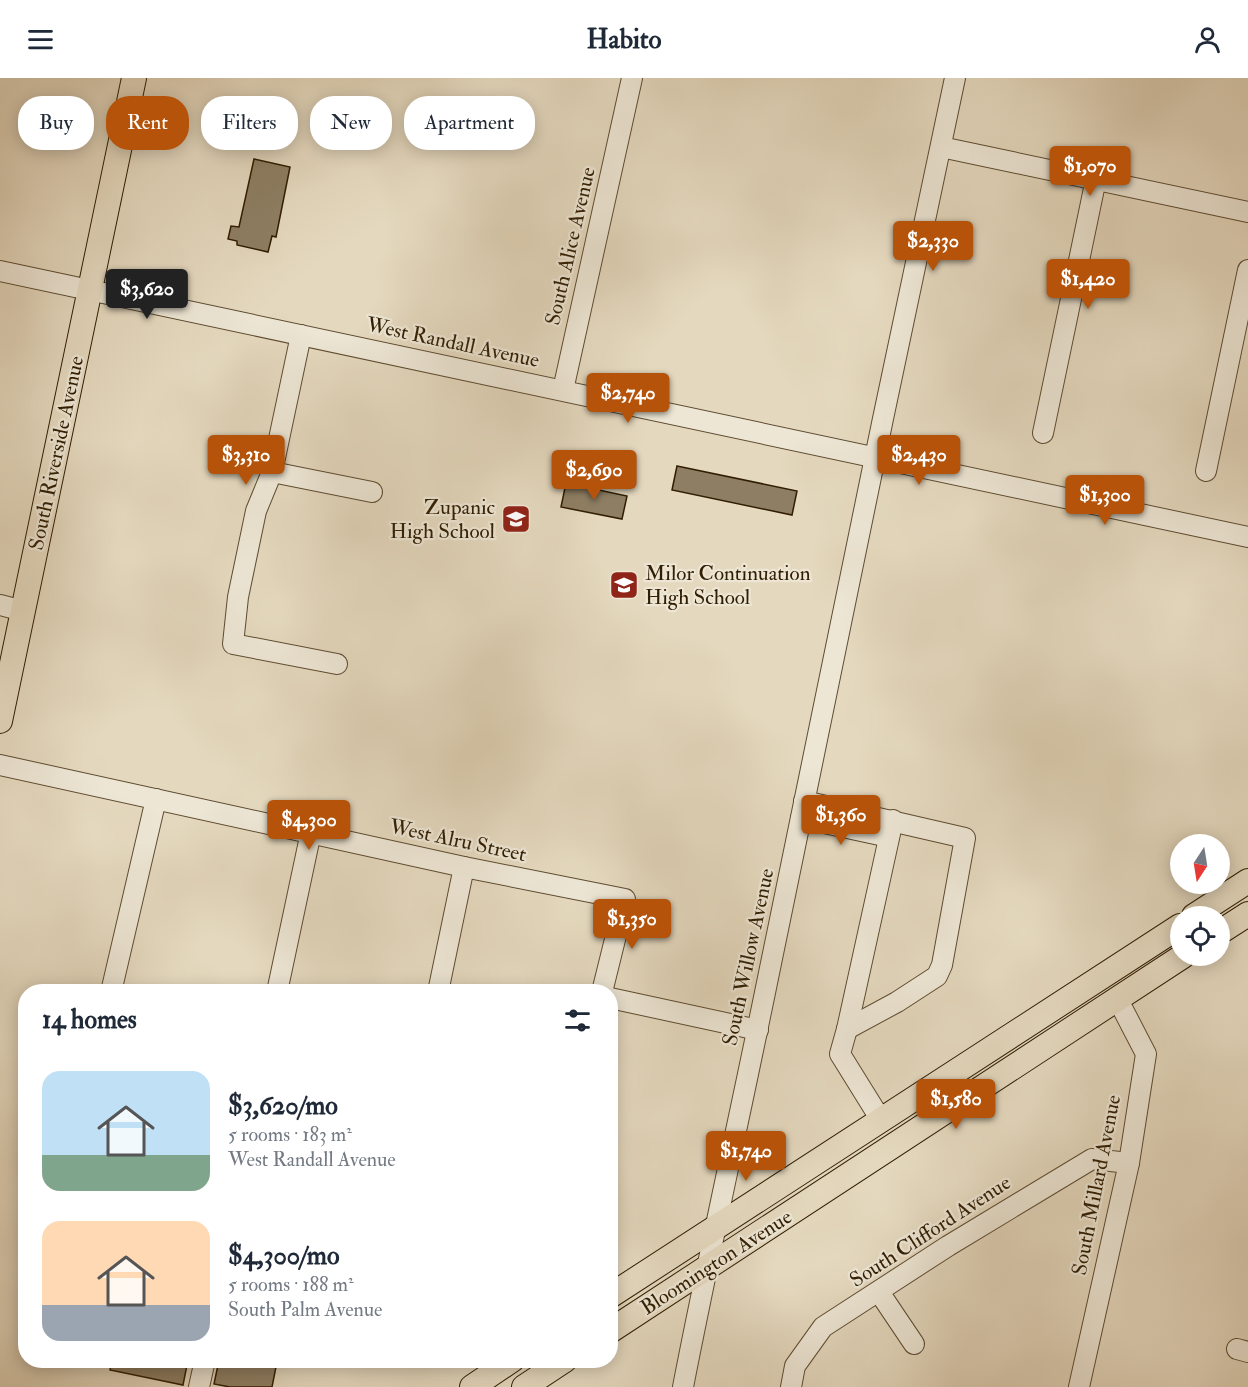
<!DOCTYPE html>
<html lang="en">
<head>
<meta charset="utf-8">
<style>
  body { margin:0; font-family:"IM FELL Double Pica",serif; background:#f2f2f3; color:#1f2937; height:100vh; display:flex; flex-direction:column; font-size:22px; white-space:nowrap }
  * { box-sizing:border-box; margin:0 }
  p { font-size:20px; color:#747a83 }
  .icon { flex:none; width:33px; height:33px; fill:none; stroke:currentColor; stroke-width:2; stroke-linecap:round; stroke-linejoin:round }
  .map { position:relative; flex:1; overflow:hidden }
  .drawer { position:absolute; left:18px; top:906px; width:600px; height:384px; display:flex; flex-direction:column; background:#fff; border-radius:24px; box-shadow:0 3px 15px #0003 }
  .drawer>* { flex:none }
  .top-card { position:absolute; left:18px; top:18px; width:600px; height:54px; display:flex; gap:12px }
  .needle { width:39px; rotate:192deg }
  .buttons { position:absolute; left:1170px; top:756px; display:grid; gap:12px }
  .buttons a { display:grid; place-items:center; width:60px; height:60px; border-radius:50%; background:#fff; box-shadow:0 3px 15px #0003; font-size:30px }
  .price { position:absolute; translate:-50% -51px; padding:0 14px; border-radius:6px; background:#b45309; color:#fff; font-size:20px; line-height:39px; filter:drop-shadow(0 2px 3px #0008) }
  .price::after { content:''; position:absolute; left:50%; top:36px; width:18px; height:14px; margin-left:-9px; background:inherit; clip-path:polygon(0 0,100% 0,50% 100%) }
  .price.active { background:#222; color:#fff }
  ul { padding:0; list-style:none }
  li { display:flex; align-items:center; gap:18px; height:150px; padding:0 24px }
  li span { display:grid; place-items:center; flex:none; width:168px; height:120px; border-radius:18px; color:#555 }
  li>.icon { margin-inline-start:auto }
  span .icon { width:72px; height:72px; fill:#fffc; stroke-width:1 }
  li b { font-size:26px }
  h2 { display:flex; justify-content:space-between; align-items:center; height:72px; padding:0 24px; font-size:26px }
  .chip { padding:0 21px; border-radius:24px; background:#fff; box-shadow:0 3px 15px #0003; font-size:21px; line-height:54px }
  .chip.active { background:#b45309; color:#fff }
  header { display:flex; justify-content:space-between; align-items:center; height:78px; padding:0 24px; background:#fff; font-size:27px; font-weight:700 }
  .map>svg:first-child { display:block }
  .building { fill:#8e7f64; stroke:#311e02; stroke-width:1.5 }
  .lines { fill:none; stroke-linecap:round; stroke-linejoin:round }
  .minor-casing { stroke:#5e4c31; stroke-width:22 }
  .major-casing { stroke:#311e02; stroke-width:26 }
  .minor { stroke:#ede6d5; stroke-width:20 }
  .major { stroke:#e4d8be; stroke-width:24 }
  .labels { text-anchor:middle; stroke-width:4.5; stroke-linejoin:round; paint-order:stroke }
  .street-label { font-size:21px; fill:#311e02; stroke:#ede6d5 }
  .poi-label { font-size:21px; fill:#311e02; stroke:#ede6d5; text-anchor:end }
</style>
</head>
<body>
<header><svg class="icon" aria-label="menu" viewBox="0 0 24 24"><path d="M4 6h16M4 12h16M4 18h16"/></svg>Habito<svg class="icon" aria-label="person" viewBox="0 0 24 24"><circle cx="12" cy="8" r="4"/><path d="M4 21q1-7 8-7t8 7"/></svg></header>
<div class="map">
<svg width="1248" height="1309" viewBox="0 0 1248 1309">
  <rect width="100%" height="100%" fill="#e4d8be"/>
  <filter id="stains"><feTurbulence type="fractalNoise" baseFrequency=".00333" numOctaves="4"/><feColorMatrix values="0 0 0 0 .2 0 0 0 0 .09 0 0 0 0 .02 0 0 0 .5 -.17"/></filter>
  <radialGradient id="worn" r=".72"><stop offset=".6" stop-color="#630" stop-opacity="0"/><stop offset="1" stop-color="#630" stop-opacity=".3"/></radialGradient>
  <g class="building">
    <polygon points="254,81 290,89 276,159 272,158 268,174 237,167 237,163 228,161 231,148 239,149"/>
    <polygon points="677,388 797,413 792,437 672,412"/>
    <polygon points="566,405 627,418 622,441 561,429"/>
    <polygon points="112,1282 188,1282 183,1307 110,1292"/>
    <polygon points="219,1282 277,1284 272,1309 230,1309 214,1306"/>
  </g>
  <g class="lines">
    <g class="minor-casing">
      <g id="minor">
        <polyline points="941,69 1248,134"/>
        <polyline points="0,193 1248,459"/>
        <polyline points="301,257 272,394 256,433 238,519 233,566 337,586"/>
        <polyline points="563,312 632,0"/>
        <polyline points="1043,355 1096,101"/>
        <polyline points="1206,393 1248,192"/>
        <polyline points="272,394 372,414"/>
        <polyline points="0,527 23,533"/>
        <polyline points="0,687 464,789 625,821 602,914"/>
        <polyline points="804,723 965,760 942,887 937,898 897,924 847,951"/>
        <polyline points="801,740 889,759"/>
        <polyline points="111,914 156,721"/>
        <polyline points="277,914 311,754"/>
        <polyline points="438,914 464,789"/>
        <polyline points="610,920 758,952"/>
        <polyline points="881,1042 840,976 847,951 893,742"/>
        <polyline points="879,1214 914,1266"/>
        <polyline points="1237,1271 1248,1274"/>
        <polyline points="199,1309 205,1282"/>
        <path d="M683 1309C710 1170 741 1033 769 895 830 596 891 298 955 0"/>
        <polyline points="791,1309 795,1288 823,1249 948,1168 1092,1081 1129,1085"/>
        <polyline points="1079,1309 1129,1085 1146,976 1117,920"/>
      </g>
    </g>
    <g class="major-casing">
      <g id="major">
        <polyline points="0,643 134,0"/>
        <polyline points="1194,838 1248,803"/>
        <polyline points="1220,854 1248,836"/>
        <polyline points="610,1218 1180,848"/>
        <polyline points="610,1253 1183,878"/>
        <polyline points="472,1309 512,1282"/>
        <polyline points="524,1309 565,1282"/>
      </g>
    </g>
    <use href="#minor" class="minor"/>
    <use href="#major" class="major"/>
  </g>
  <defs>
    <g id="school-square" transform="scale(1.5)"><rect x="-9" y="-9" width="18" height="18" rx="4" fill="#8f2418" stroke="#ede6d5"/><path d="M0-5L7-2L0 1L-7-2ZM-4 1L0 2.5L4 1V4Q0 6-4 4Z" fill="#fff"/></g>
  </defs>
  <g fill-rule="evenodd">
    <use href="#school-square" x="516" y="441"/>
    <use href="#school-square" x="624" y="507"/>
  </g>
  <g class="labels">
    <g class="street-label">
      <text transform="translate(570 168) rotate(-77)" y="7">South Alice Avenue</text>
      <text transform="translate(453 264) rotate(12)" y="7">West Randall Avenue</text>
      <text transform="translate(56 375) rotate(-78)" y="7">South Riverside Avenue</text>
      <text transform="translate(458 762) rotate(12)" y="7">West Alru Street</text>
      <text transform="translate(748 879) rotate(-78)" y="7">South Willow Avenue</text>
      <text transform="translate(1096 1107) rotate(-79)" y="7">South Millard Avenue</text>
      <text transform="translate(930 1153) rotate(-33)" y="7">South Clifford Avenue</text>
      <text transform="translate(716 1184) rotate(-33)" y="7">Bloomington Avenue</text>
    </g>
    <g class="poi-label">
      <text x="495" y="436">Zupanic<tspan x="495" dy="24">High School</tspan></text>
      <text x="645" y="502" text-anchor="start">Milor Continuation<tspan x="645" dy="24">High School</tspan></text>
    </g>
  </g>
  <rect width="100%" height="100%" filter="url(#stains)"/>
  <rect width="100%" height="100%" fill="url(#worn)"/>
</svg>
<div class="buttons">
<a><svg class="needle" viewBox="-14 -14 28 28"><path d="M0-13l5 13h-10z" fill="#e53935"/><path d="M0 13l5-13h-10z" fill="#747a83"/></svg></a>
<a><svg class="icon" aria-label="locate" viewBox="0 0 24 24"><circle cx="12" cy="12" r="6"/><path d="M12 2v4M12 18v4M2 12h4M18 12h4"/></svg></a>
</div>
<b class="price" style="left:1090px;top:119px">$1,070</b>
<b class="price" style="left:933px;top:194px">$2,330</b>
<b class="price" style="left:1088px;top:232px">$1,420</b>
<b class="price active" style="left:147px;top:242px">$3,620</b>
<b class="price" style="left:628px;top:346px">$2,740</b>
<b class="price" style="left:246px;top:408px">$3,310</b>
<b class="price" style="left:919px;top:408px">$2,430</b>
<b class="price" style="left:594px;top:423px">$2,690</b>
<b class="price" style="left:1105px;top:448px">$1,300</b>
<b class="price" style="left:841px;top:768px">$1,360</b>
<b class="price" style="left:309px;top:773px">$4,300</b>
<b class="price" style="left:632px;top:872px">$1,350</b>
<b class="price" style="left:956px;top:1052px">$1,580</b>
<b class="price" style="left:746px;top:1104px">$1,740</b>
<div class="top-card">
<a class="chip">Buy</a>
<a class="chip active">Rent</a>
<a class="chip">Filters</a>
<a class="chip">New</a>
<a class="chip">Apartment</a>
</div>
<section class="drawer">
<h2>14 homes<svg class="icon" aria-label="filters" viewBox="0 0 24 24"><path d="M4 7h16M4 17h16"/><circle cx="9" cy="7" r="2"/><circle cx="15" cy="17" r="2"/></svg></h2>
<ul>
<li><span style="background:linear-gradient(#bfe0f5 70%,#7fa58c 0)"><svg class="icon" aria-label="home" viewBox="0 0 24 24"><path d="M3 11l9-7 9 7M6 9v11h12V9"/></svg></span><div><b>$3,620/mo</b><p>5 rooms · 183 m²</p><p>West Randall Avenue</p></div></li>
<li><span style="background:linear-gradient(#ffd9b3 70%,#9aa5b1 0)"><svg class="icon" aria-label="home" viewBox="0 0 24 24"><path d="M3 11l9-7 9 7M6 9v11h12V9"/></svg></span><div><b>$4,300/mo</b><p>5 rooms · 188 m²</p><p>South Palm Avenue</p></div></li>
</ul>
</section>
</div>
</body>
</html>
